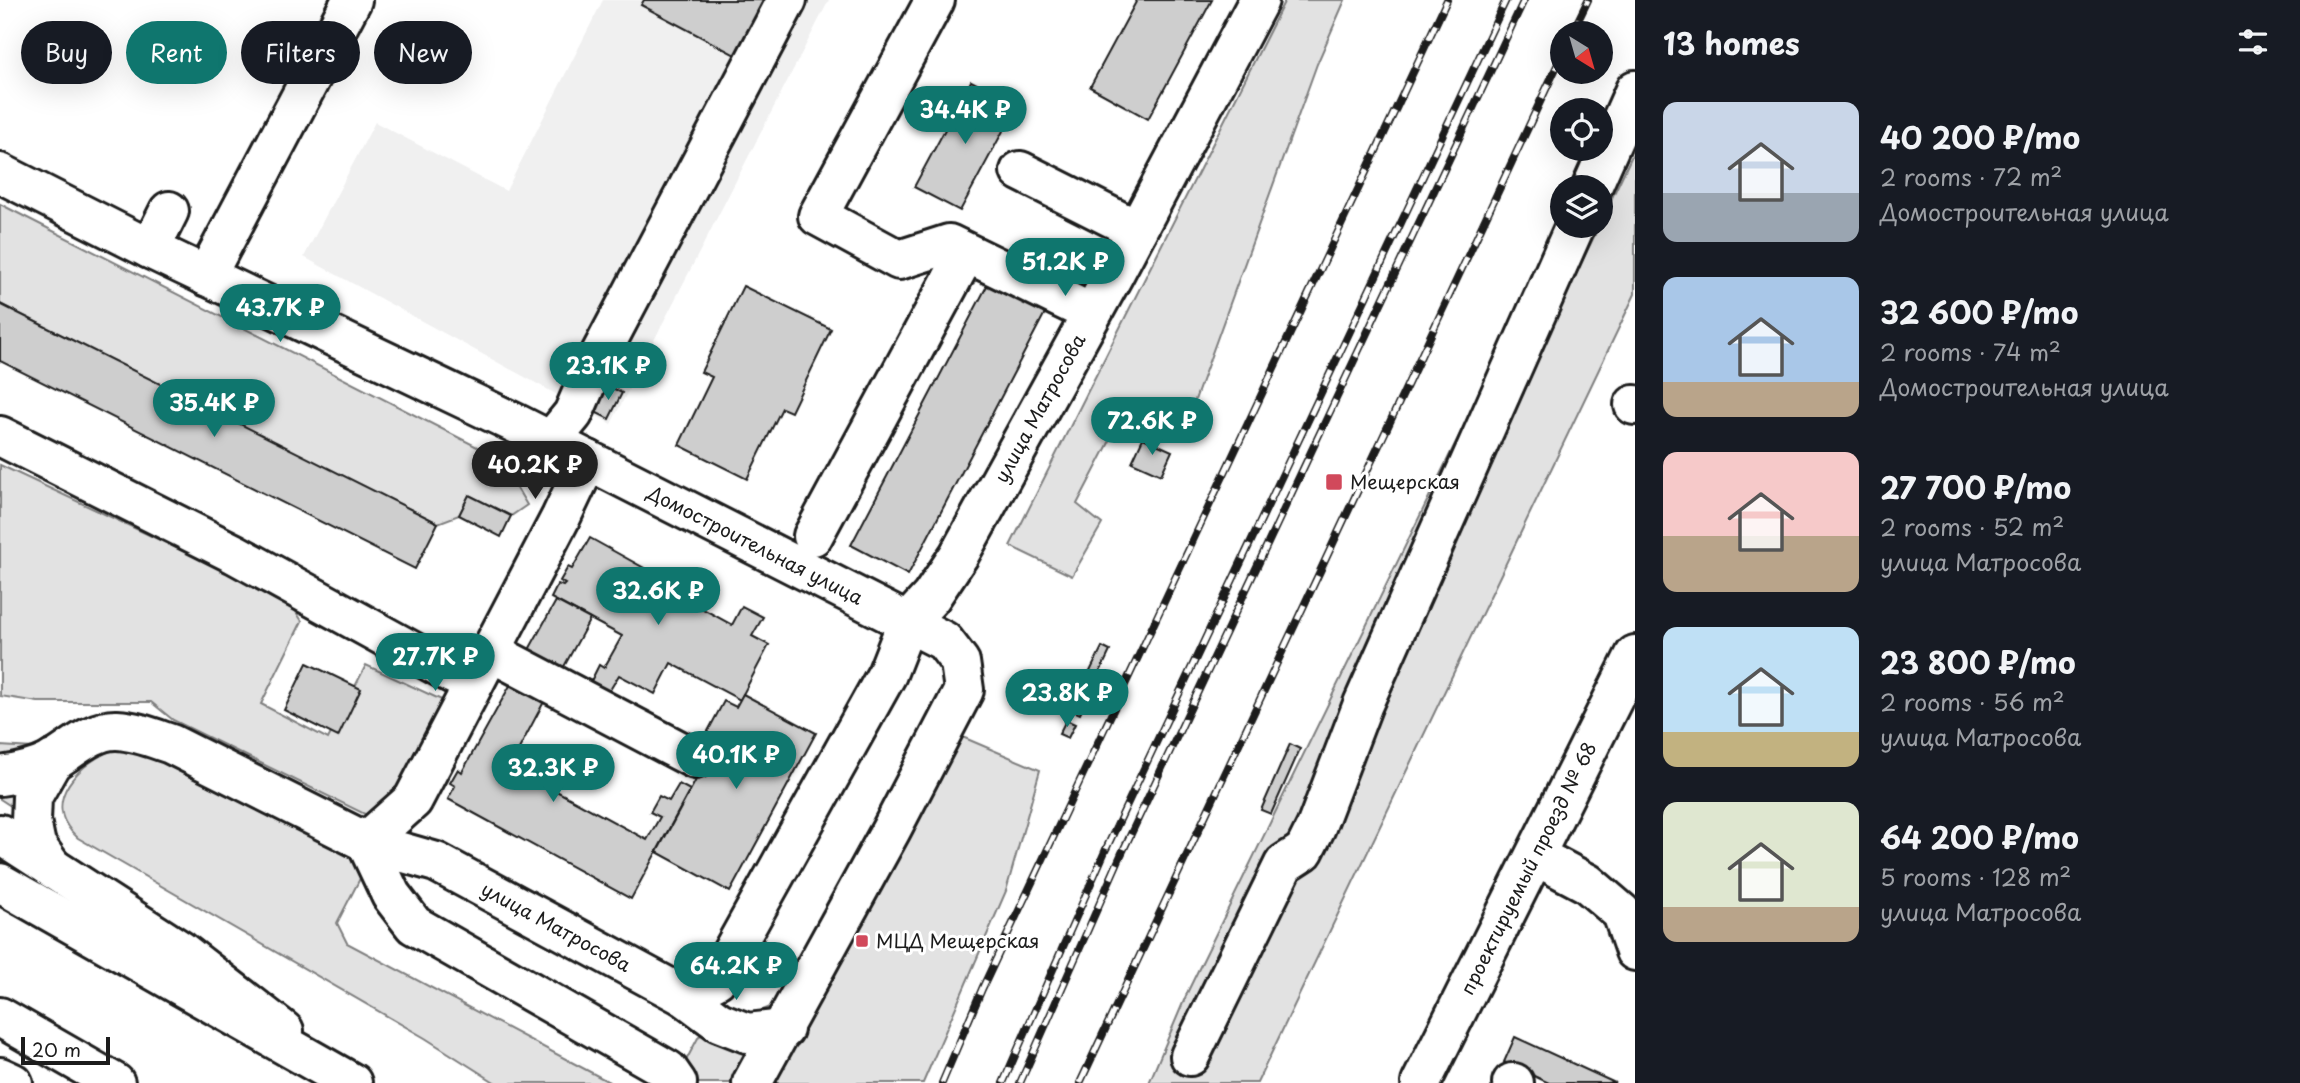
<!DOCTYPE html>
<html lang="en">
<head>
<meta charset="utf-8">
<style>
  body { margin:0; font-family:"Playpen Sans",sans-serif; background:#20242c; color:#f1f3f6; height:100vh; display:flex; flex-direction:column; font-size:26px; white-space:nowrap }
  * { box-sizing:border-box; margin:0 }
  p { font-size:23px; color:#9ea1a6 }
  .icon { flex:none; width:38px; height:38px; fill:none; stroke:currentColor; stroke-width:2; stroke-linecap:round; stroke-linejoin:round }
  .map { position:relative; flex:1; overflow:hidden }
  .sheet { display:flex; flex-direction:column; background:#171b24; width:665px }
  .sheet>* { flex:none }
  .guide { position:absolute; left:21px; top:21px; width:665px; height:63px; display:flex; gap:14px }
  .needle { width:46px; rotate:143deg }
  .fabs { position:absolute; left:1550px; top:21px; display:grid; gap:14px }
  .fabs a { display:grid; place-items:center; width:63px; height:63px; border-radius:50%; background:#171b24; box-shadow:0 7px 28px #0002; font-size:35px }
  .scale { position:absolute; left:21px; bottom:18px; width:89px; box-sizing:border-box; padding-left:7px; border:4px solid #1c1c1c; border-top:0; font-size:19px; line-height:24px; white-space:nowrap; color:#1c1c1c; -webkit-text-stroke:5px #fff; paint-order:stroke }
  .price { position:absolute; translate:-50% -60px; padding:0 16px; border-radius:24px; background:#0f766e; color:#fff; font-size:23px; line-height:46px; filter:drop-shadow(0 2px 4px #0008) }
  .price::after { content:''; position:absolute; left:50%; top:42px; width:21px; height:16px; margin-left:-10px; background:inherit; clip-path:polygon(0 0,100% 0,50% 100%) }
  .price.on { background:#222; color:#fff }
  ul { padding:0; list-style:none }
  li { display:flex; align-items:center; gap:21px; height:175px; padding:0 28px }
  li span { display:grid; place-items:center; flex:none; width:196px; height:140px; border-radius:14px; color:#555 }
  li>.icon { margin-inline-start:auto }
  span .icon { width:84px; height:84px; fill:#fffc; stroke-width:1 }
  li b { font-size:30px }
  h2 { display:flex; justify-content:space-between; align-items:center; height:84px; padding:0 28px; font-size:30px }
  .pill { padding:0 24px; border-radius:32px; background:#171b24; box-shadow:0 7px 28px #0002; font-size:24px; line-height:63px }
  .pill.on { background:#0f766e; color:#fff }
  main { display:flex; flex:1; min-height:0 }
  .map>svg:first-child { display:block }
  .built { fill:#f0f0f0 }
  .green { fill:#e2e2e2; stroke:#7f7f7f; stroke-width:2 }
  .building { fill:#cecece; stroke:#1c1c1c; stroke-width:2 }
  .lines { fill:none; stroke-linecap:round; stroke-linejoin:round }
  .minor-casing { stroke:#1c1c1c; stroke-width:44 }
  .major-casing { stroke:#1c1c1c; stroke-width:44 }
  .highway-casing { stroke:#1c1c1c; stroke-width:44 }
  .minor { stroke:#fff; stroke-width:38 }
  .major { stroke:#fff; stroke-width:38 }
  .highway { stroke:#fff; stroke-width:38 }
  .rail-casing { stroke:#1c1c1c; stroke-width:8 }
  .rail { stroke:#fff; stroke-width:5; stroke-dasharray:16; stroke-linecap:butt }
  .poi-dot { fill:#d1495b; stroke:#fff; stroke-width:2.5 }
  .labels { text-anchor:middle; stroke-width:6; stroke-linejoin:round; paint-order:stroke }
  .street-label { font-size:19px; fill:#1c1c1c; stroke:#fff }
  .poi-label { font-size:19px; fill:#1c1c1c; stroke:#fff; text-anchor:start }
</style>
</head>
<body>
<main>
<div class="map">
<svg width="1635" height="1083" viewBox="0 0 1635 1083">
  <rect width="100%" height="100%" fill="#fff"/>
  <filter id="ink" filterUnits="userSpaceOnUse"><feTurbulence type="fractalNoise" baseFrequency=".0143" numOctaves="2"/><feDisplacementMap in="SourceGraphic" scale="14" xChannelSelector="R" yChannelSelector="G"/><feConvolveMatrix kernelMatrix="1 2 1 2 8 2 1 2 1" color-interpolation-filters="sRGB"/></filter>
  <g filter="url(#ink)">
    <polygon class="built" points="603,0 829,0 611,424 304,257 375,122 506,191"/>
    <g class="green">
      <polygon points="1285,0 1345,0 1317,64 1183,433 1127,408 1077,504 1102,524 1072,576 1010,546"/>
      <polygon points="1635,149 1635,294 1257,1083 1149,1083 1188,991 1535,280 1576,274 1599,226 1601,226 1601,221"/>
      <polygon points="0,204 499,458 527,505 511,516 469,495 459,515 438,523 0,304"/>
      <polygon points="0,465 247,581 285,595 302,621 261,704 328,739 366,665 446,702 385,824 173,720 151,702 38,702 0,696"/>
      <polygon points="946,730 1040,770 1006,891 923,1083 674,1083 699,1036 785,1001"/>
      <polygon points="0,746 49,749 20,812 0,799"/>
      <path d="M117 748 154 758 367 865 337 923 347 943 611 1083H496L425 1038 78 838C37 802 81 761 117 748Z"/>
    </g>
    <g class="building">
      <polygon points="644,0 764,0 735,55 641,5"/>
      <polygon points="1137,0 1212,0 1148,119 1090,87"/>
      <polygon points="971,81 1017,105 960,211 914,187"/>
      <polygon points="990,280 1047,309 908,575 851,545"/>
      <polygon points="743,286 831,329 791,412 782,408 747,479 679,445 712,377 701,372"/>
      <polygon points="0,304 438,523 415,569 0,361"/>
      <polygon points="607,385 622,393 609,419 593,411"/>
      <polygon points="1143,438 1172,451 1161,475 1132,462"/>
      <polygon points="469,495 511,516 501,537 459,515"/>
      <polygon points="590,538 644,568 641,575 732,625 742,606 763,617 752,636 769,645 740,700 671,663 655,694 619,675 607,695 589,685 599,665 604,668 622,636 551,598 558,584 563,586 565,584 560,581 568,567 572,569"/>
      <polygon points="556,601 590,619 560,674 526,655"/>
      <polygon points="1102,647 1110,651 1080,714 1071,710"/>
      <polygon points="307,663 361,689 338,737 284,710"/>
      <polygon points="513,680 546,698 510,766 647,840 660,817 650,812 659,796 669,801 679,784 690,790 631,899 448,799 455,786 450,783 458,769 462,772"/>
      <polygon points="743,694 816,733 730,892 657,852 718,739 707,733 724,701 736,707"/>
      <polygon points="1066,720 1075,724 1068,738 1059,734"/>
      <polygon points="1290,744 1300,749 1271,814 1261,810"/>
      <polygon points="1515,1037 1615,1083 1549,1083 1504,1062"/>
    </g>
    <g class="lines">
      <g class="minor-casing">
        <g id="minor">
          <polyline points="935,0 818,216 899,260 949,244 1091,313"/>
          <polyline points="1020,171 1137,230"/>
          <path id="s1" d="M0 173 150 249 517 424 944 641 960 662 964 690 891 830 752 1083"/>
          <polyline points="1592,187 1635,90"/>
          <polyline points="150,249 169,211"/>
          <polyline points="206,276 352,0"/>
          <polyline points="1634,405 1635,405"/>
          <polyline points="0,436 235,554 453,674 474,683"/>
          <polyline points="550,442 573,414 592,370 787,0"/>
          <polyline points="813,536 966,253"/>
          <polyline points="491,652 695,759"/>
          <path id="s2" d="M0 776C18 774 37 769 53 761 72 750 93 729 117 730 136 731 153 738 171 744L366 842 436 862 684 996 717 979 887 674 907 623 931 597 959 555 1114 274 1259 0"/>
          <polyline points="366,842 413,800 561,517 588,460"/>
          <polyline points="366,842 391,895 414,925 668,1070 677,1083"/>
          <polyline points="1536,856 1587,883 1622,913 1635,951"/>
          <polyline points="53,869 36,845 31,821 32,797 53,760"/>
          <polyline points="684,996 719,1022 747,1033 784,1029"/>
          <polyline points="1190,1056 1284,864 1304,851 1316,827 1363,704 1575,226"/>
          <path id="s3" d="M1421 1083 1635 655"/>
          <polyline points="1512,1083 1514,1083"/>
        </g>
      </g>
      <g class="major-casing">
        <g id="major">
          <polyline points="0,834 181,951 284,1031"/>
          <polyline points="0,1077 13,1083"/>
        </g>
      </g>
      <g class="highway-casing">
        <g id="highway">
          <polyline points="0,883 352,1083"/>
          <polyline points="0,1017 115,1083"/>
        </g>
      </g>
      <use href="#minor" class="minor"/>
      <use href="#major" class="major"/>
      <use href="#highway" class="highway"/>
      <g class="rail-casing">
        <g id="rail">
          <polyline points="1572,33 1588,0"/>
          <polyline points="942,1083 982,989 1447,0"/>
          <polyline points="1003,1083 1106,849 1506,0"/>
          <polyline points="1020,1083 1121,855 1524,0"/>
          <polyline points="1080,1083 1563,53"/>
        </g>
      </g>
      <use href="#rail" class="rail"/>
    </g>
  </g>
  <g class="poi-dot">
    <rect x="1325" y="473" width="18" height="18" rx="3.5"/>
    <rect x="855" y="934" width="14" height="14" rx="3.5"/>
  </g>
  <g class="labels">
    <g class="street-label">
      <text dy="7" stroke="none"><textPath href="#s2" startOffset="1451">улица Матросова</textPath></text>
      <text dy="7" stroke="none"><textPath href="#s1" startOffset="842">Домостроительная улица</textPath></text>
      <text dy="7" stroke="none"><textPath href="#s3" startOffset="240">проектируемый проезд № 68</textPath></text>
      <text dy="7" stroke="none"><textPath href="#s2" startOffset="611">улица Матросова</textPath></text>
    </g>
    <g class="poi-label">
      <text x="1350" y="489">Мещерская</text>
      <text x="876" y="948">МЦД Мещерская</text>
    </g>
  </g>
</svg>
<div class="fabs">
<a><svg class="needle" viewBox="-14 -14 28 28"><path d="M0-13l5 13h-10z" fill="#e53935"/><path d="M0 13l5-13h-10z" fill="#9ea1a6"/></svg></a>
<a><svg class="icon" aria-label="locate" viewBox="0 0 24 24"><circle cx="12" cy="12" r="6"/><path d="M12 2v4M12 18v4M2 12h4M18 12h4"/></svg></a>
<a><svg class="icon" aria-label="layers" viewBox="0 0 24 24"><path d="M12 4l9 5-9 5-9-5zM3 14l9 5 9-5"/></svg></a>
</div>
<div class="scale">20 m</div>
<b class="price" style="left:965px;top:146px">34.4K ₽</b>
<b class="price" style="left:1065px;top:298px">51.2K ₽</b>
<b class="price" style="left:280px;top:344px">43.7K ₽</b>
<b class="price" style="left:608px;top:402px">23.1K ₽</b>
<b class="price" style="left:214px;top:439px">35.4K ₽</b>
<b class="price" style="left:1152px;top:457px">72.6K ₽</b>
<b class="price on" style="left:535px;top:501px">40.2K ₽</b>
<b class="price" style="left:658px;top:627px">32.6K ₽</b>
<b class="price" style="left:435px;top:693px">27.7K ₽</b>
<b class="price" style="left:1067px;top:729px">23.8K ₽</b>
<b class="price" style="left:736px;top:791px">40.1K ₽</b>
<b class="price" style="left:553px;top:804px">32.3K ₽</b>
<b class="price" style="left:736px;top:1002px">64.2K ₽</b>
<div class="guide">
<a class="pill">Buy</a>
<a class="pill on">Rent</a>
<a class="pill">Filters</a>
<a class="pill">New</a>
</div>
</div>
<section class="sheet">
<h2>13 homes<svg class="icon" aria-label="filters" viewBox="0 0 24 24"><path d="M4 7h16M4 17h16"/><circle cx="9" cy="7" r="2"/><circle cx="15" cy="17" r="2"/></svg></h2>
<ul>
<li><span style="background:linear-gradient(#c9d6e8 65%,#9aa5b1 0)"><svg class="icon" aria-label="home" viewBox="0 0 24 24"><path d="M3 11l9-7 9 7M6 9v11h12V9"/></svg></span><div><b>40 200 ₽/mo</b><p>2 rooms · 72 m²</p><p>Домостроительная улица</p></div></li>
<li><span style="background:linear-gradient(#a9c7e8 75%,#b9a48a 0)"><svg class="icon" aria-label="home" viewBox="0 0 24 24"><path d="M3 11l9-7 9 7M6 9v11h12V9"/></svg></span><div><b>32 600 ₽/mo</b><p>2 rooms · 74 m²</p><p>Домостроительная улица</p></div></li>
<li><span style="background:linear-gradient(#f6c9c9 60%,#b9a48a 0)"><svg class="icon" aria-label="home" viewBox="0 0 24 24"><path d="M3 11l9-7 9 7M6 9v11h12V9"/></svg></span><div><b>27 700 ₽/mo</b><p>2 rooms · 52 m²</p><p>улица Матросова</p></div></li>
<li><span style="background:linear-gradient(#bfe0f5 75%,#c2b280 0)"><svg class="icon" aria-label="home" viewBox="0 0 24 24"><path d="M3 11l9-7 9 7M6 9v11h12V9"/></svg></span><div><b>23 800 ₽/mo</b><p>2 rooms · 56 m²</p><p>улица Матросова</p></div></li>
<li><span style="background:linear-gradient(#dfe7d0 75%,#b9a48a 0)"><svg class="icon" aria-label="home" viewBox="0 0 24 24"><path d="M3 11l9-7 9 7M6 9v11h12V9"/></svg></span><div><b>64 200 ₽/mo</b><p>5 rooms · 128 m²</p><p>улица Матросова</p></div></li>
</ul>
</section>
</main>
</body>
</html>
